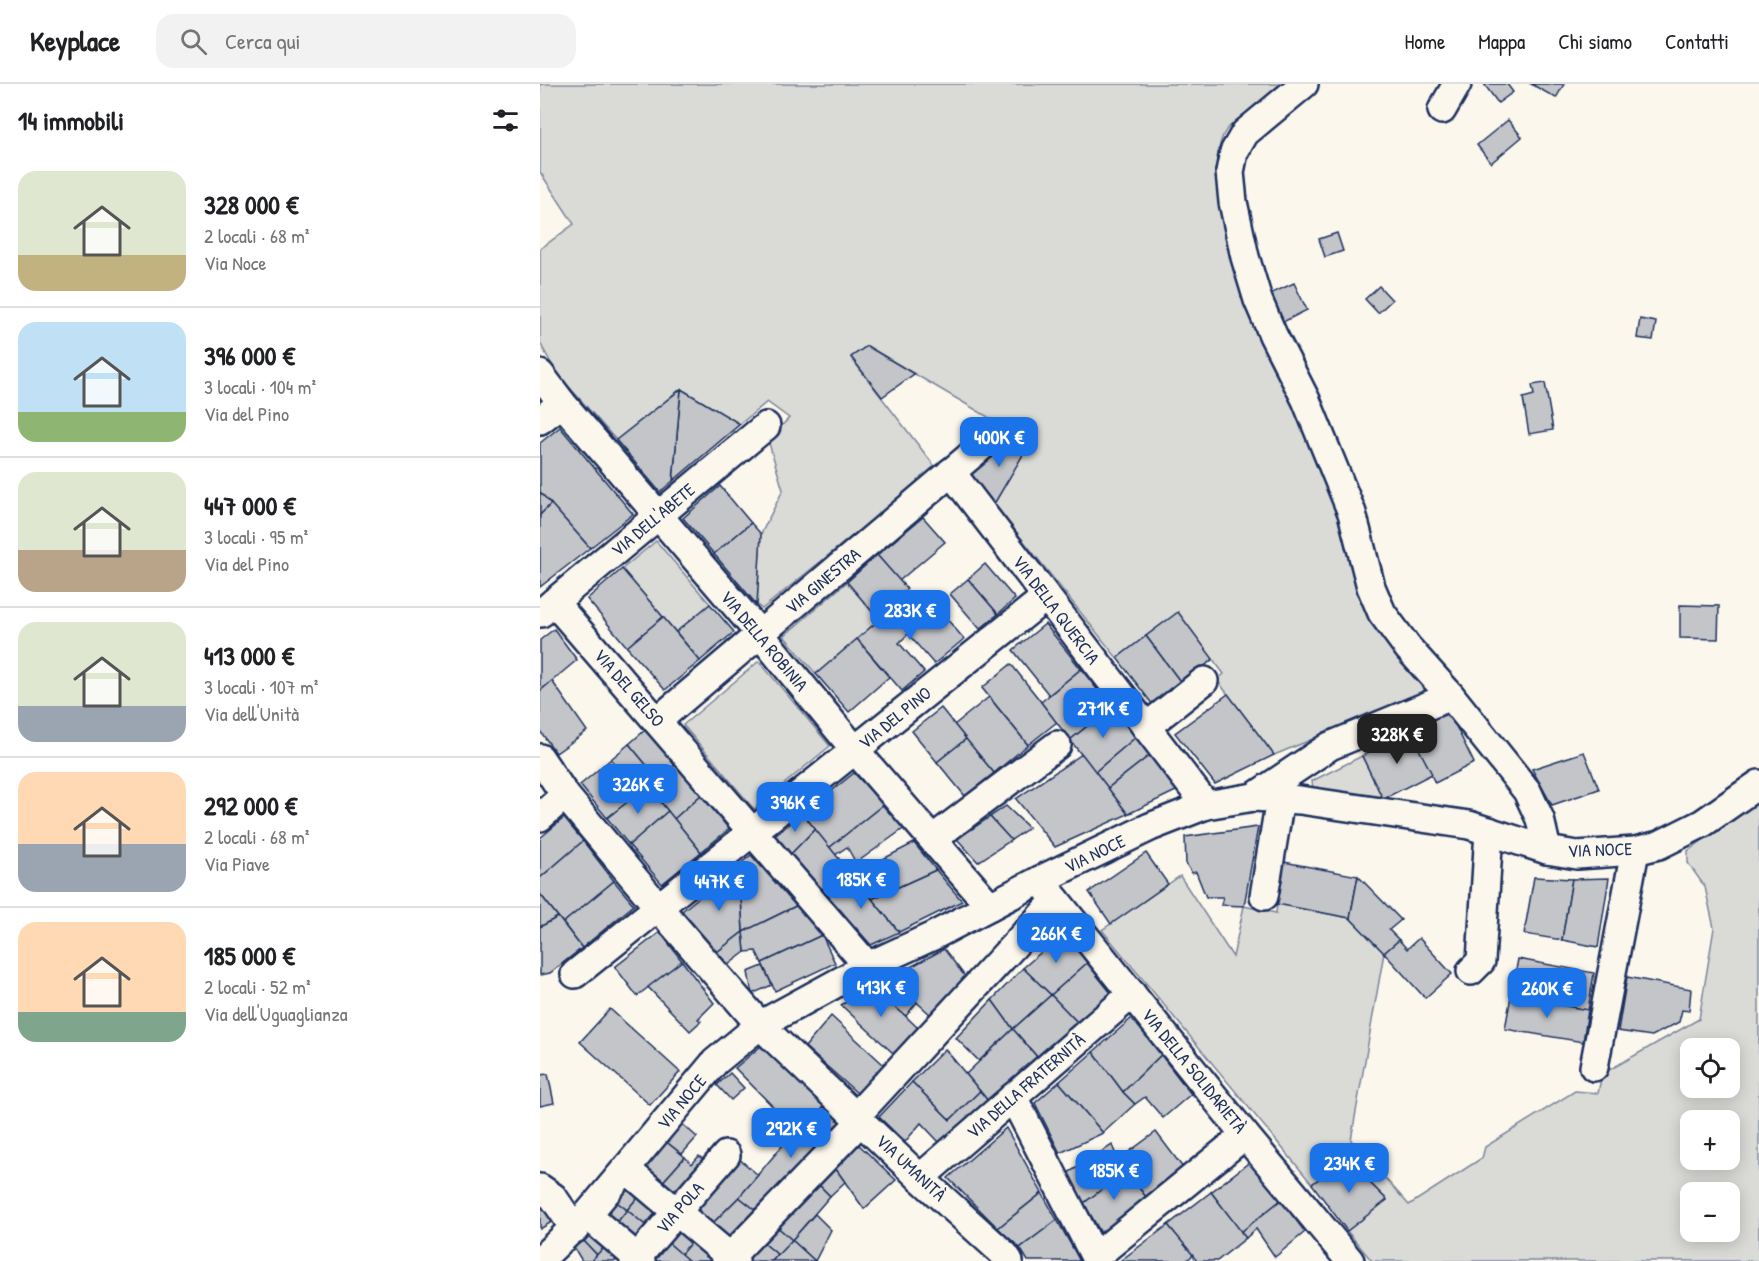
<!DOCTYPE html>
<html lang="it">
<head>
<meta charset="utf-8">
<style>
  body { margin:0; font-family:"Patrick Hand",sans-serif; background:#f2f2f2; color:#202124; height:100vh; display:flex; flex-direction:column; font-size:22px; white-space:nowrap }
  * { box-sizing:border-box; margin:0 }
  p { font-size:20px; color:#757577 }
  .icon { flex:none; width:33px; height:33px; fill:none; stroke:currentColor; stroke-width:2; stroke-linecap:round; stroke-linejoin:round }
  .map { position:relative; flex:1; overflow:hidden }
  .side { display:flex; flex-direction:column; background:#fff; width:540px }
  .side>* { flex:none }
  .buttons { position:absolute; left:1140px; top:954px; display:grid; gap:12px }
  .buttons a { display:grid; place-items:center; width:60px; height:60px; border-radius:12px; background:#fff; box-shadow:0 3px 15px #0003; font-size:30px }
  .price { position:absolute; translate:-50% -51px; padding:0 14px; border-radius:12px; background:#1a73e8; color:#fff; font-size:20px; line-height:39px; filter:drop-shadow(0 2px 3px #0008) }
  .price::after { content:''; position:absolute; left:50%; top:36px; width:18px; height:14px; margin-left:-9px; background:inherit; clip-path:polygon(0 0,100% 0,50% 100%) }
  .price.selected { background:#222; color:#fff }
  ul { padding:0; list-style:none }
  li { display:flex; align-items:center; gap:18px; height:150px; padding:0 18px }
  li+li { border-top:2px solid #e0e0e0 }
  li span { display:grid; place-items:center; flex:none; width:168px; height:120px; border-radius:18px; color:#555 }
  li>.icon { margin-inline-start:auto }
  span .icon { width:72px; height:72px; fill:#fffc; stroke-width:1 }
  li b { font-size:26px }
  h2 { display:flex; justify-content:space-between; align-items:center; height:72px; padding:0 18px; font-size:26px }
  header { display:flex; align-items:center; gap:36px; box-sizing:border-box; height:84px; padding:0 30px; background:#fff; border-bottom:2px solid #e0e0e0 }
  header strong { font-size:28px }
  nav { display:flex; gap:33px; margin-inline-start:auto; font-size:21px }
  .search { width:420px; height:54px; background:#f2f2f2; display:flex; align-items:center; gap:15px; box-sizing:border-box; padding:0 21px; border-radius:18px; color:#757577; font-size:22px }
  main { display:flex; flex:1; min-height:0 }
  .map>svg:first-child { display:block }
  .green { fill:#dadad7; stroke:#7a849a; stroke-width:1.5; fill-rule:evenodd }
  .building { fill:#c3c5c9; stroke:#1b2f5e; stroke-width:1.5 }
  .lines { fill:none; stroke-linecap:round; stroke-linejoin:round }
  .minor-casing { stroke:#1b2f5e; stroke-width:32 }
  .minor { stroke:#fbf7ec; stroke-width:27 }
  .labels { text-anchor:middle; stroke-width:4.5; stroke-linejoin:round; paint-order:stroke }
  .street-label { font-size:18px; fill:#1b2f5e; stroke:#fbf7ec }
</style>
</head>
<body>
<header>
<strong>Keyplace</strong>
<div class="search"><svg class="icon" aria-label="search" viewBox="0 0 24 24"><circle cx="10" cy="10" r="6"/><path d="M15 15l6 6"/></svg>Cerca qui</div>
<nav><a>Home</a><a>Mappa</a><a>Chi siamo</a><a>Contatti</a></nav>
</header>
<main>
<section class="side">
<h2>14 immobili<svg class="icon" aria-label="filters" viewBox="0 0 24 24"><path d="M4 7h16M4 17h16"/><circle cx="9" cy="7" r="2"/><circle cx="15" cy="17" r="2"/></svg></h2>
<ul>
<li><span style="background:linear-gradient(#dfe7d0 70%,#c2b280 0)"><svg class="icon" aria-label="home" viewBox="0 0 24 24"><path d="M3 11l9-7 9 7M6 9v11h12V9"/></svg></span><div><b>328 000 €</b><p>2 locali · 68 m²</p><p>Via Noce</p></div></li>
<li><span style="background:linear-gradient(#bfe0f5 75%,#8fb573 0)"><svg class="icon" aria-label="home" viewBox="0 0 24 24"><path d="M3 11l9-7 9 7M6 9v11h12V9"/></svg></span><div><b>396 000 €</b><p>3 locali · 104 m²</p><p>Via del Pino</p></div></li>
<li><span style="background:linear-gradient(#dfe7d0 65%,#b9a48a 0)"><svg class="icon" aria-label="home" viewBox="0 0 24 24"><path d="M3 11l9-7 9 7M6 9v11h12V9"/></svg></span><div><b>447 000 €</b><p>3 locali · 95 m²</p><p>Via del Pino</p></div></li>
<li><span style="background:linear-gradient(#dfe7d0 70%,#9aa5b1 0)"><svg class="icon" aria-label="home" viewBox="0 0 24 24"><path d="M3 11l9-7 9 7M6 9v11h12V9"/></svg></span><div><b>413 000 €</b><p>3 locali · 107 m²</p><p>Via dell'Unità</p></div></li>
<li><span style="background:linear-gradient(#ffd9b3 60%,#9aa5b1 0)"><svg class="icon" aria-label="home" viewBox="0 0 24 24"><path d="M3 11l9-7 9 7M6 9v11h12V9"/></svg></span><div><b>292 000 €</b><p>2 locali · 68 m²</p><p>Via Piave</p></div></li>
<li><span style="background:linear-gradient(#ffd9b3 75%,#7fa58c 0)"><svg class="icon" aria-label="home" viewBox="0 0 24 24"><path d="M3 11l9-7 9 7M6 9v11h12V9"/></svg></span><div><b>185 000 €</b><p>2 locali · 52 m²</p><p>Via dell'Uguaglianza</p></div></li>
</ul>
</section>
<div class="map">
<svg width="1219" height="1177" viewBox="0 0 1219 1177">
  <rect width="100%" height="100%" fill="#fbf7ec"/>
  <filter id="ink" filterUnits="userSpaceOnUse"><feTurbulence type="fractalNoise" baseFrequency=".0167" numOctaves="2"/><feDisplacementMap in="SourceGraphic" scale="12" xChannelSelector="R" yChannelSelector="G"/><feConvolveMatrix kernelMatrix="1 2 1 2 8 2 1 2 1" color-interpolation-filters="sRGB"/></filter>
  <g filter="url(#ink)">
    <g class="green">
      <path d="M0 0H747C730 17 706 26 688 44 666 67 686 145 692 174L892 606 734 671 677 596 684 590 638 529 577 574 454 420 486 364 469 352 472 347 327 262 311 274 396 384 222 525 217 521 221 450 243 406 228 356 249 334 227 318 200 340 141 305 76 356 16 288 0 259V165L34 140 0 88Z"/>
      <polygon points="116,457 170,520 136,548 82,485"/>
      <polygon points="307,498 339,536 276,590 244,552"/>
      <polygon points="219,577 290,662 214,725 143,641"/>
      <polygon points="822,672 843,715 773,705 772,697"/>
      <path d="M1219 715V1177H832L807 1147 847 1116 806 1075 772 1100 562 846 640 792 693 873 704 822 736 829 737 820 810 834 844 869 811 1056 869 1121 942 1074 945 1063 1035 1007 1058 1009 1062 990 1159 935 1174 844 1165 803 1148 779V767ZM1150 964H1190V1004H1150ZM1150 1036H1190V1076H1150ZM1150 1108H1190V1148H1150Z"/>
    </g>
    <g class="building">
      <polygon points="944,0 967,0 973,8 958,19"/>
      <polygon points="991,0 1024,0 1016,14"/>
      <polygon points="968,36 982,53 951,79 937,61"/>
      <polygon points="797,149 803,167 785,173 779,155"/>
      <polygon points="754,199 767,226 743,238 730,210"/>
      <polygon points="839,202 852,216 838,229 825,215"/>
      <polygon points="1100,235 1116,238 1113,256 1097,254"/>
      <polygon points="327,262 374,290 342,313 311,273"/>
      <polygon points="1005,299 1013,346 989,350 983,314 994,311 992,301"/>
      <polygon points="141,305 200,340 133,397"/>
      <polygon points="141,305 133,397 120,408 76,356"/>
      <polygon points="20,343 93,430 50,464 0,408 0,359"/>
      <polygon points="469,352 487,364 454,420 430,391"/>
      <polygon points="180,402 211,439 174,470 143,434"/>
      <polygon points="0,408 11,420 0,431"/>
      <polygon points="11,420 50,464 0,503 0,431"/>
      <polygon points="383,433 405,458 359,497 337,471"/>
      <polygon points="211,439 221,450 217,521 174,470"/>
      <polygon points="337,471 367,505 335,531 307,498"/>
      <polygon points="445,480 475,515 458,530 428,495"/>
      <polygon points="82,485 123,533 87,563 47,515"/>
      <polygon points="428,495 458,530 440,545 410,510"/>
      <polygon points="375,514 388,529 396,522 424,555 394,580 368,550 359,559 384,588 362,607 317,555 339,536 344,541"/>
      <polygon points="170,520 194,548 160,577 136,548"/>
      <polygon points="1140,521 1179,522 1178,555 1140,554"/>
      <polygon points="638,528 673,575 642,600 606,552"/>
      <polygon points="123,533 160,577 125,606 87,563"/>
      <polygon points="505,540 541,585 509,611 473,566"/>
      <polygon points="14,545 37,576 0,607 0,556"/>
      <polygon points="606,552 645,604 616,625 577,574"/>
      <polygon points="317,555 349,593 309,628 276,590"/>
      <polygon points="471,580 517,638 488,661 442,604"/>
      <polygon points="541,585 571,623 530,656 501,618"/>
      <polygon points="12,597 47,647 16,669 0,647 0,607"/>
      <polygon points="688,610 734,671 675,700 635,649"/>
      <polygon points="449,613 488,661 454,689 414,641"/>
      <polygon points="571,623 596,653 555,688 530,656"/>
      <polygon points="401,624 426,655 397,678 372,647"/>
      <polygon points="909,628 934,679 895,699 870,648"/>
      <polygon points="105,646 135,681 118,695 89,660"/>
      <polygon points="870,648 892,690 843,715 822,672"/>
      <polygon points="596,653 610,671 568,704 555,688"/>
      <polygon points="426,655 454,689 425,712 397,678"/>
      <polygon points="89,660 118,695 100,709 71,675"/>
      <polygon points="1044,668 1059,705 1012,721 992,685"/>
      <polygon points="542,670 588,730 515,763 476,715"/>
      <polygon points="610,671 638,706 588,730 568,704"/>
      <polygon points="71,675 100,709 67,734 40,701"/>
      <polygon points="135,681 161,711 134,735 108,702"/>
      <polygon points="314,689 344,720 289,764 263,730"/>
      <polygon points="108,702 128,727 89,761 67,734"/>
      <polygon points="161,711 189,745 161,768 134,735"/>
      <polygon points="344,720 366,743 316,779 307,763 295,771 289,764"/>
      <polygon points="466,722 489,744 471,756 450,733"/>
      <polygon points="128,727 161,768 122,800 89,761"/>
      <polygon points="263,730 275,745 251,770 235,751"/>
      <polygon points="450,733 471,756 438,778 417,755"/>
      <polygon points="24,734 43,757 0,794 0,754"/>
      <polygon points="718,743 704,822 681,821 683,813 666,813 656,788 652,789 646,780 645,753"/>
      <polygon points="275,745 312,791 282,805 251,770"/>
      <polygon points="43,757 74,797 23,839 0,810 0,794"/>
      <polygon points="374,759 396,786 332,815 312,791"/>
      <polygon points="606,769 628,800 571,840 549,808"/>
      <polygon points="211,771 256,822 203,848 199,781"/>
      <polygon points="744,778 818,792 810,834 737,820"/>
      <polygon points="199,781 203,848 177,868 142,827"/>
      <polygon points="396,786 422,817 359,848 332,815"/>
      <polygon points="312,791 332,815 359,848 331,861 282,805"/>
      <polygon points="818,792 861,836 849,846 859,856 844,869 810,834"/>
      <polygon points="994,793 1032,795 1022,856 984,850"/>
      <polygon points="1069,794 1058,863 1022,856 1032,795"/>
      <polygon points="74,797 94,821 42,864 23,839"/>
      <polygon points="0,810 18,833 0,843"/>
      <polygon points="256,822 282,851 222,879 216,867 205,868 203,848"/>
      <polygon points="18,833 42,864 10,889 0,891 0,843"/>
      <polygon points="120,848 142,877 97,912 75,883"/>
      <polygon points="203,848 205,868 188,881 177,868"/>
      <polygon points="524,848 547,879 511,911 483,884"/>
      <polygon points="282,851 295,879 235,907 222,879"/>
      <polygon points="879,854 912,890 885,914 844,869 859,856 867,865"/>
      <polygon points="404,865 427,895 392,932 350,894"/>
      <polygon points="978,875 1054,889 1048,926 971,912"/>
      <polygon points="142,877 174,919 158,935 161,937 150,947 108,903"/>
      <polygon points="547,879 572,910 538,939 511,911"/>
      <polygon points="223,882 232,901 212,910 208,888"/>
      <polygon points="483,884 511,911 473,945 452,916"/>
      <polygon points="1087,893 1151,905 1149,927 1142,926 1139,938 1112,952 1078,947"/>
      <polygon points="334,902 378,944 354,970 301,921"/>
      <polygon points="366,908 377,918 366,932 355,923"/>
      <polygon points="511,911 538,939 498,974 473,945"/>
      <polygon points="971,912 1048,926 1043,958 965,945"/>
      <polygon points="452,916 473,945 439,977 416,954"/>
      <polygon points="70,925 140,988 110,1021 40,958"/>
      <polygon points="291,932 344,981 317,1009 265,963"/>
      <polygon points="592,934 621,971 583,1008 553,968"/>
      <polygon points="473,945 498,974 448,1017 426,990"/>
      <polygon points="221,962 284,1022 264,1048 259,1042 256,1046 195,984"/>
      <polygon points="405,965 440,1007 410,1036 372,998"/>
      <polygon points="553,968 583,1008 595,1020 563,1049 519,998"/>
      <polygon points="621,971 651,1010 623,1034 605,1013 595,1020 583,1008"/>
      <polygon points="190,989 204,1004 191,1016 177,1001"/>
      <polygon points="8,990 14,1019 0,1022 0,991"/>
      <polygon points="372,998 410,1036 440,1007 448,1017 399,1058 381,1039 365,1058 339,1033"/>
      <polygon points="519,998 563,1049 520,1069 495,1019"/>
      <polygon points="284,1022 303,1040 218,1128 199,1113 259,1042 264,1048"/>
      <polygon points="140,1038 157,1053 142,1070 124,1056"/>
      <polygon points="466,1044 502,1109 458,1144 408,1094"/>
      <polygon points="616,1048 644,1085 606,1113 578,1076"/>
      <polygon points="124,1056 145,1073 120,1101 100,1083"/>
      <polygon points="317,1059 356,1096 324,1125 293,1081"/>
      <polygon points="572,1061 578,1076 586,1087 544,1119 528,1089"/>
      <polygon points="159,1072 167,1079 137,1114 120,1101 145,1073 152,1080"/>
      <polygon points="197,1073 218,1091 199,1113 169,1143 151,1126"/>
      <polygon points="806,1075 847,1116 807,1147 772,1100"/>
      <polygon points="711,1077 741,1116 701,1148 671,1108"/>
      <polygon points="293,1081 305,1098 290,1112 275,1097"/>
      <polygon points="586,1087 606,1113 561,1149 544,1119"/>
      <polygon points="275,1097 290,1112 252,1156 234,1140"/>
      <polygon points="86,1101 99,1112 87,1126 74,1116"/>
      <polygon points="671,1108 706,1154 677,1177 657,1177 628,1141"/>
      <polygon points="502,1109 517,1136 480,1164 458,1144"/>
      <polygon points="99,1112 122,1131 110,1145 87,1126"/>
      <polygon points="199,1113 218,1128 189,1157 169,1143"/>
      <polygon points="74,1116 87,1126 75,1141 62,1131"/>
      <polygon points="741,1116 765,1148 735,1173 716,1145 706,1154 701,1148"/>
      <polygon points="0,1120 15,1136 0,1145"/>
      <polygon points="87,1126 110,1145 98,1160 75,1141"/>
      <polygon points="275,1130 291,1146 275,1177 252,1156"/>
      <polygon points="517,1136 540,1177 488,1177 480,1164"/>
      <polygon points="234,1140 252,1156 238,1171 219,1155"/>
      <polygon points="137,1141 153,1156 141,1170 124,1155"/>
      <polygon points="628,1141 653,1171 646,1177 580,1177"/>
      <polygon points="47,1146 66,1161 57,1171 41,1154"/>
      <polygon points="41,1154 57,1171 51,1177 42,1177 33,1162"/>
      <polygon points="124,1155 147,1175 145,1177 115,1177 110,1172"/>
      <polygon points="219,1155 238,1171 232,1177 211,1177 204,1171"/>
      <polygon points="153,1156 173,1173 170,1177 149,1177 141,1170"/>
      <polygon points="252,1156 275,1177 232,1177"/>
      <polygon points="66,1161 82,1177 51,1177"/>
    </g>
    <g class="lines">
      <g class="minor-casing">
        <g id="minor">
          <polyline points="764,0 705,49 694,68 690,88 693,118 705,173 718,216 733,251 766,316 812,429 831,503 842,529 868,564 911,612 987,707 1000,735 1007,766"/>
          <polyline points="902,26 917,0"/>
          <polyline points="0,290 22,319 220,550 315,666 450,822"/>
          <polyline points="0,336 22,319"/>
          <polyline points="411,388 666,721"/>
          <polyline points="14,518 328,882"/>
          <polyline points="1,529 226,342"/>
          <polyline points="117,637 448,357"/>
          <polyline points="606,643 664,597"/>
          <polyline points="0,674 25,711 119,824 220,941 380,1094 465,1171 469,1177"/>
          <polyline points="714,713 790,662 911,612"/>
          <polyline points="0,733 25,711"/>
          <polyline points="394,754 517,661"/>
          <polyline points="500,796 705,1051 810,1177"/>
          <polyline points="724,812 740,715"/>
          <polyline points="931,887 941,877 949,747"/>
          <polyline points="35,890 506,513"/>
          <polyline points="1054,983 1095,767"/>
          <polyline points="473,1013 557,1177"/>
          <polyline points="316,1032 516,816"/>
          <polyline points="86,1085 195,1177"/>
          <polyline points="380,1094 592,910"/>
          <polyline points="0,1104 13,1113 35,1145"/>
          <polyline points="47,1131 101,1177"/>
          <polyline points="555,1173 705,1051"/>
          <polyline points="0,1176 47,1131 175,978 220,941 328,882 393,852 500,796 610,743 666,721 714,713 760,716 929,741 1007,766 1037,771 1095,767 1119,761 1163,739 1219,700"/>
          <polyline points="94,1177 186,1071"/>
          <polyline points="186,1177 321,1037"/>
        </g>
      </g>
      <use href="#minor" class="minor"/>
    </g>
  </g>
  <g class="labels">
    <g class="street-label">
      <text transform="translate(113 436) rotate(-40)" y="6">VIA DELL'ABETE</text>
      <text transform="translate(283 497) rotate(-40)" y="6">VIA GINESTRA</text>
      <text transform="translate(516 526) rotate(53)" y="6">VIA DELLA QUERCIA</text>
      <text transform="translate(224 557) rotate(50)" y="6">VIA DELLA ROBINIA</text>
      <text transform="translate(89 604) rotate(49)" y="6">VIA DEL GELSO</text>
      <text transform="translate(355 634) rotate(-39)" y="6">VIA DEL PINO</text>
      <text transform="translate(1060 766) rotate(-2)" y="6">VIA NOCE</text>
      <text transform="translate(555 770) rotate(-26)" y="6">VIA NOCE</text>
      <text transform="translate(654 987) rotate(51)" y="6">VIA DELLA SOLIDARIETÀ</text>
      <text transform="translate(486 1002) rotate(-41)" y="6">VIA DELLA FRATERNITÀ</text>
      <text transform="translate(142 1018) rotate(-50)" y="6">VIA NOCE</text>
      <text transform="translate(371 1084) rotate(43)" y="6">VIA UMANITÀ</text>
      <text transform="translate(140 1124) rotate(-49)" y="6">VIA POLA</text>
    </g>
  </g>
</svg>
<div class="buttons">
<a><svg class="icon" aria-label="locate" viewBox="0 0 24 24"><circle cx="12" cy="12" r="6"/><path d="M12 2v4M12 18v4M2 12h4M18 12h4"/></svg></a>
<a>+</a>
<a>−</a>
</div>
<b class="price" style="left:459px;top:384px">400K €</b>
<b class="price" style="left:370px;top:557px">283K €</b>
<b class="price" style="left:563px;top:655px">271K €</b>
<b class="price selected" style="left:857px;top:681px">328K €</b>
<b class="price" style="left:98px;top:731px">326K €</b>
<b class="price" style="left:255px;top:749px">396K €</b>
<b class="price" style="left:321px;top:826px">185K €</b>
<b class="price" style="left:179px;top:828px">447K €</b>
<b class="price" style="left:516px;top:880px">266K €</b>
<b class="price" style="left:341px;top:934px">413K €</b>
<b class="price" style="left:1007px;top:935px">260K €</b>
<b class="price" style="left:251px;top:1075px">292K €</b>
<b class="price" style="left:809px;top:1110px">234K €</b>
<b class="price" style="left:574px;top:1117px">185K €</b>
</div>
</main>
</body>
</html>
